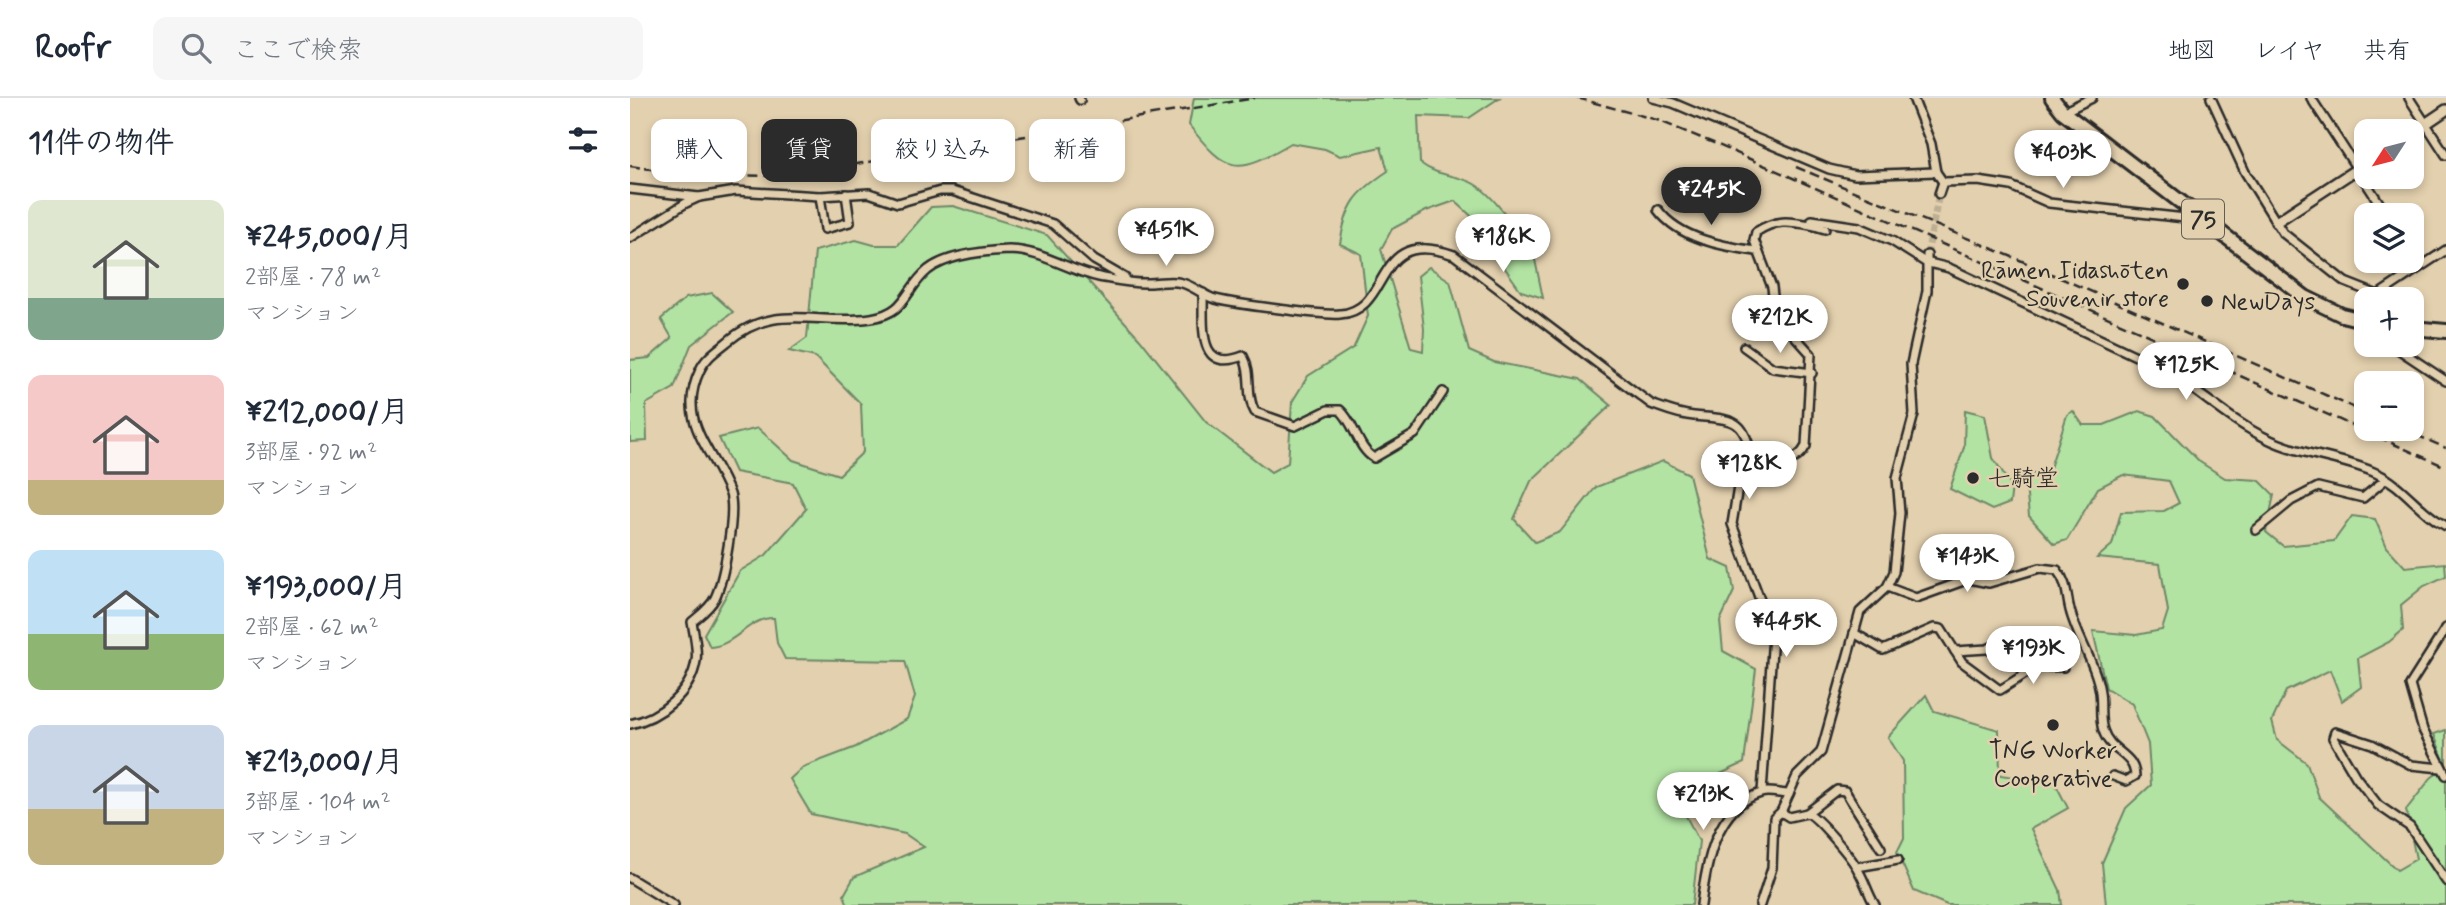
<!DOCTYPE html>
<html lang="ja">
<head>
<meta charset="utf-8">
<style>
  body { margin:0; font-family:Mynerve,"Klee One",sans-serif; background:#f6f6f7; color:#1f2937; height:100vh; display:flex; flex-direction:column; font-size:26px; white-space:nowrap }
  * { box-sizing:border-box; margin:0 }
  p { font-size:23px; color:#747a83 }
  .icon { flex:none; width:38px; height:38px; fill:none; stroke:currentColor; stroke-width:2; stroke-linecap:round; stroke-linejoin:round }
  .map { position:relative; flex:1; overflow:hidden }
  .sheet { display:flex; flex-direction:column; background:#fff; width:630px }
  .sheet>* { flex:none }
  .hud { position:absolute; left:21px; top:21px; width:665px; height:63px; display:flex; gap:14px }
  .needle { width:46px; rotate:234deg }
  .fabs { position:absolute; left:1724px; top:21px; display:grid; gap:14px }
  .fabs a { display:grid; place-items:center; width:70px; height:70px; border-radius:14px; background:#fff; box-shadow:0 4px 10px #0003; font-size:35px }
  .price { position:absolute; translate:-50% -60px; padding:0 16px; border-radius:24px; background:#fff; color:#222; font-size:23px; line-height:46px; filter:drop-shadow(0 2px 4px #0008) }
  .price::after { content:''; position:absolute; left:50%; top:42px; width:21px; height:16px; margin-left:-10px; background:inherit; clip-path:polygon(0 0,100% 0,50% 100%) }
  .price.active { background:#2b2b2b; color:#fff }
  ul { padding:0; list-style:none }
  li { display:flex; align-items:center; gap:21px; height:175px; padding:0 28px }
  li span { display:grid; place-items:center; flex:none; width:196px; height:140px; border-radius:14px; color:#555 }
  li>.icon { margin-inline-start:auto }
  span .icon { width:84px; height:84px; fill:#fffc; stroke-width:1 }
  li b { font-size:30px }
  h2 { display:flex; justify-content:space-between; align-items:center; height:84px; padding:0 28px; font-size:30px }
  .chip { padding:0 24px; border-radius:14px; background:#fff; box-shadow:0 4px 10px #0003; font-size:24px; line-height:63px }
  .chip.active { background:#2b2b2b; color:#fff }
  header { display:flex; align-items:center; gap:42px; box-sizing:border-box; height:98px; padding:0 35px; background:#fff; border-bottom:2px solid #e0e1e3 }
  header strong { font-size:33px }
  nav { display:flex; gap:38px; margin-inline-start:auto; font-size:24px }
  .search { width:490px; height:63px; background:#f6f6f7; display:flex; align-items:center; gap:18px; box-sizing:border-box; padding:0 24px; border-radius:14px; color:#747a83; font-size:26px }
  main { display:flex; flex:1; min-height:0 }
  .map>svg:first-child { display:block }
  .green { fill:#b2e3a3; stroke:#6e8767; stroke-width:2 }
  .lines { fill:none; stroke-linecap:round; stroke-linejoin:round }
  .minor-tunnel { stroke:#beaf94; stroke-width:7; stroke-dasharray:7 3.5; stroke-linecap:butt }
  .minor-casing { stroke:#2b2b2b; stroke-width:12 }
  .tertiary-casing { stroke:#2b2b2b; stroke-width:14 }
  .primary-casing { stroke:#2b2b2b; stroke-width:18 }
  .minor { stroke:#e3d0ae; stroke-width:7 }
  .tertiary { stroke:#e3d0ae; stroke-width:9 }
  .primary { stroke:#e3d0ae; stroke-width:12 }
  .rail { stroke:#2b2b2b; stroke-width:2.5; stroke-dasharray:10 5; stroke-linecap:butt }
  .poi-dot { fill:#2b2b2b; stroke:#e3d0ae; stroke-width:2.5 }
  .labels { text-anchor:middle; stroke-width:5; stroke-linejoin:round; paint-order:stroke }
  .shield { fill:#e3d0ae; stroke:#625c52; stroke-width:2 }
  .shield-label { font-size:23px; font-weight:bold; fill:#2b2b2b }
  .poi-label { font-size:24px; fill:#2b2b2b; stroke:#e3d0ae; text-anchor:start }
</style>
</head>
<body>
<header>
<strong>Roofr</strong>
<div class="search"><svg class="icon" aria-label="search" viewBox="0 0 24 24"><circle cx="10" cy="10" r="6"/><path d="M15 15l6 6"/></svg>ここで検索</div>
<nav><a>地図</a><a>レイヤ</a><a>共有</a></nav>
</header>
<main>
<section class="sheet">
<h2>11件の物件<svg class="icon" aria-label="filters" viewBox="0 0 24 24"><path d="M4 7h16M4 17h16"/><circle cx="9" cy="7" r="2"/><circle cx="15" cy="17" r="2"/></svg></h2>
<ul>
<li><span style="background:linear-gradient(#dfe7d0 70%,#7fa58c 0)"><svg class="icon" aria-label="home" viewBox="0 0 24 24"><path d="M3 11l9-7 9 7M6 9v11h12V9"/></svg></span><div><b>¥245,000/月</b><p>2部屋 · 78 m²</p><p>マンション</p></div></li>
<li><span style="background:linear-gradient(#f6c9c9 75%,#c2b280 0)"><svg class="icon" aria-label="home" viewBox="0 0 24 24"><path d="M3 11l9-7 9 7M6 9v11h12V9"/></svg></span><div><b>¥212,000/月</b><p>3部屋 · 92 m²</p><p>マンション</p></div></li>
<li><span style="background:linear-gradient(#bfe0f5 60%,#8fb573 0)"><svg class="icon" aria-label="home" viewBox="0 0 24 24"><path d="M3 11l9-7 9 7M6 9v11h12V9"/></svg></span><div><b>¥193,000/月</b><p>2部屋 · 62 m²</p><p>マンション</p></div></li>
<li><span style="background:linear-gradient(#c9d6e8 60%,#c2b280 0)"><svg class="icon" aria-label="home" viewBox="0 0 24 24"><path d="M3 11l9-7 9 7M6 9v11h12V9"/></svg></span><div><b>¥213,000/月</b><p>3部屋 · 104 m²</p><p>マンション</p></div></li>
</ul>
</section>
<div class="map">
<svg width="1816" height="807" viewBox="0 0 1816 807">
  <rect width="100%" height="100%" fill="#e3d0ae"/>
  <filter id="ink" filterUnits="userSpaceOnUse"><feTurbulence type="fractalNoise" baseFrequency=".0143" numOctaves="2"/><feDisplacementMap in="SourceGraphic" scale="14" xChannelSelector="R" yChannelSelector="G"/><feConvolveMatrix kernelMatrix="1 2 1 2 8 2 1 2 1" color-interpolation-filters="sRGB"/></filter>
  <g filter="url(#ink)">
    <g class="green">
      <path d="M564 0H869L839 20 788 18 790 65C810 80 829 76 846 87 869 101 873 123 899 133L913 200 891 193 865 156 852 128 825 103 796 113 762 131 751 151 781 250 793 253 794 231 788 178 799 169 820 183 839 253 864 264 950 281 981 307 901 383 884 421 905 444 930 434 966 389 1033 363 1059 376 1080 461 1100 470 1104 493 1090 523 1093 553 1126 571 1114 665 1045 697 1069 743 1062 807H218L214 797 224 779 294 749 275 736 181 716 160 681 173 669 226 649 277 621 285 599 275 563 155 561 147 545 144 520C119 519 105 548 80 549L74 536 110 473 136 457 176 411 163 385 105 374 89 340 128 330 163 362 209 377 233 354 231 306 185 259 159 253 177 240 185 153 226 142 244 147H268L301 109 323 108 417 137 510 241 576 324 641 374 658 365 662 304 678 278 724 249 738 218 731 156 710 146C716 107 725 95 758 73L751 49 710 58 695 51 661 45C607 77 597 76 559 27Z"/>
      <polygon points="82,195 103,214 61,247 44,290 16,306 17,343 0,344 0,262 19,260 42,240 31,221 56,200"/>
      <polygon points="1335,312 1355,317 1363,360 1382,388 1380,405 1362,412 1320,391 1334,349"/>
      <polygon points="1443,313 1453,327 1474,327 1509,313 1525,318 1570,364 1595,380 1629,382 1644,397 1636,434 1653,448 1704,443 1722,418 1745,421 1757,449 1775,469 1815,465 1816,478 1794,488 1771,507 1773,532 1759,544 1728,560 1731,589 1712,603 1700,572 1656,593 1642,623 1647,642 1677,665 1689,699 1767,772 1786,761 1776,712 1801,680 1816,668 1816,807 1476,807 1472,765 1496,710 1521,687 1518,646 1502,606 1476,590 1463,533 1506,537 1532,532 1538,513 1530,466 1467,460 1482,447 1491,414 1534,413 1549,405 1539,383 1493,377 1468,390 1437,442 1424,446 1399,418 1395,377 1419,373 1437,317"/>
      <polygon points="1296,597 1304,613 1369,632 1370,677 1425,685 1438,710 1401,731 1430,792 1432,807 1317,807 1284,793 1267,754 1274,740 1273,663 1258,639"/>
      <polygon points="1816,632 1816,668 1804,636"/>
    </g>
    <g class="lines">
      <polyline class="minor-tunnel" points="1297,157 1309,96"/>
      <g class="minor-casing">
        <g id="minor">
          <polyline points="449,0 450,2"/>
          <polyline points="1023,0 1043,5 1199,71 1225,77 1306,74"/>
          <polyline points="1283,0 1301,46 1306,74 1313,84"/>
          <polyline points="1581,0 1615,74 1653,135 1715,184 1748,197 1816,152"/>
          <polyline points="1681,0 1757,117"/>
          <polyline points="1779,0 1816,57"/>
          <polyline points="1433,14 1462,0"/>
          <polyline points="1313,84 1348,83 1381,88 1419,105 1555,120"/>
          <polyline points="0,91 69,99"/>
          <polyline points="1309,96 1313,84"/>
          <polyline points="190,98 195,131 220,124 216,96"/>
          <path d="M1028 112C1050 141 1092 148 1126 153"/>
          <polyline points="1181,127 1195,131"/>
          <polyline points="0,140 56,105 69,99 106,93 190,98 239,95 268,105 310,93 322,93 423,126 464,162 495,180"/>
          <polyline points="1782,156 1790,169"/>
          <path d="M573 195C574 226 566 276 613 258 623 275 615 297 625 314L665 328 698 312H710C725 325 727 350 744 360L785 336 813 294"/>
          <polyline points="1762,247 1816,283"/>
          <polyline points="1114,249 1143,270 1182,275"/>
          <path d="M1122 362C1143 363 1165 370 1176 348L1181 256 1145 216 1142 189 1124 142 1126 134C1146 121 1158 123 1181 127L1182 122 1229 129 1262 143 1295 164 1319 170 1525 267C1565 288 1595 320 1636 340 1672 358 1716 360 1748 376 1774 388 1790 415 1816 428"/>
          <polyline points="1122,362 1115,368 1108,389 1102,426 1143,537 1132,694"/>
          <polyline points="1626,432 1661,403 1688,389 1733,400 1756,381"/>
          <path d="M1257 489 1286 500 1339 481 1359 485 1410 470 1427 472C1438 486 1436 497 1440 512 1447 540 1466 566 1470 594 1472 607 1469 620 1473 632 1480 655 1504 655 1505 678L1496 683 1483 678"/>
          <polyline points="1816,530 1780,587 1793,632 1816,677"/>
          <polyline points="1224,535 1253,552 1304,530 1311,531 1332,564 1370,592 1408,568 1433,569"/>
          <polyline points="1370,546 1381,564"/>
          <polyline points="1325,553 1357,551 1385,539"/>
          <path d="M0 626C30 620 61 595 66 563 68 551 64 536 62 524 70 517 80 510 85 500 94 481 106 415 100 396 84 352 45 324 70 272 75 260 87 252 97 244 145 203 186 228 241 220 278 214 274 192 298 172 317 157 355 153 379 152 411 152 439 173 469 179 485 182 503 186 519 185 530 185 541 182 552 185 563 188 572 196 582 200 596 205 695 218 710 216 764 212 741 127 824 157L1021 306C1035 311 1049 317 1064 318 1101 322 1115 318 1122 362"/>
          <polyline points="1811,670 1781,667 1742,646 1705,634 1703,640 1726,679 1748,707 1780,729 1816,783"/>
          <path d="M1151 714 1159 719 1177 715C1186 717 1223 761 1228 772 1235 783 1238 796 1245 807"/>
          <polyline points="1177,715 1207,692 1215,693 1251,750"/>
          <polyline points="1227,769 1268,762"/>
          <polyline points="0,780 44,807"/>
          <path d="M1071 807C1076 767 1085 709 1131 695 1138 692 1151 696 1159 696"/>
          <polyline points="1130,807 1142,770 1144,720 1151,714 1167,678 1191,654 1230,514 1257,489 1264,474 1270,415 1267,380 1284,316 1281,266 1297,193 1297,157"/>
        </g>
      </g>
      <g class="tertiary-casing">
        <g id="tertiary">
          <polyline points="1782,35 1816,12"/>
          <polyline points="1646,124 1736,65"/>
        </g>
      </g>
      <g class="primary-casing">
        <g id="primary">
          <polyline points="1422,0 1433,14 1675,199 1712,217 1736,223"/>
          <polyline points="1782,230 1816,233"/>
        </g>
      </g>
      <use href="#minor" class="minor"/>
      <use href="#tertiary" class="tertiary"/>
      <use href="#primary" class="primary"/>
      <g class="rail">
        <polyline points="947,0 1027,22 1086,46 1816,369"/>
        <polyline points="0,68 62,77 154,78 625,0"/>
        <polyline points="1166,69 1392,163 1736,315"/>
        <polyline points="1772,331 1816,350"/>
      </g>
    </g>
  </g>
  <g class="poi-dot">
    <circle cx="1553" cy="186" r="7"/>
    <circle cx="1577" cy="203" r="7"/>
    <circle cx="1343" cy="380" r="7"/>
    <circle cx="1423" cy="627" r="7"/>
  </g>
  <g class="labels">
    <rect class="shield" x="1552" y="101.5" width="42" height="39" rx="5"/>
    <g class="shield-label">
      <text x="1573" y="129">75</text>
    </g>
    <g class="poi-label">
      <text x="1539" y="180" text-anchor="end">Rāmen Iidashōten<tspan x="1539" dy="28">Souvenir store</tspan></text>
      <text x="1591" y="211">NewDays</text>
      <text x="1357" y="388">七騎堂</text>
      <text x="1423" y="660" text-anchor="middle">TNG Worker<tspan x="1423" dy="28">Cooperative</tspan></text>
    </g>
  </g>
</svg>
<div class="fabs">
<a><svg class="needle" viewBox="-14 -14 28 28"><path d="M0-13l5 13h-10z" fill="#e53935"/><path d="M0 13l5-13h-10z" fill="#747a83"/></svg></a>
<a><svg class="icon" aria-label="layers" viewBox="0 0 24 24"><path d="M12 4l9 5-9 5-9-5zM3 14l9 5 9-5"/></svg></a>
<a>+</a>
<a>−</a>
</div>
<b class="price" style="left:1433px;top:92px">¥403K</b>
<b class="price active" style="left:1081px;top:129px">¥245K</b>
<b class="price" style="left:536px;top:170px">¥451K</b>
<b class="price" style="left:873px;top:176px">¥186K</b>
<b class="price" style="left:1150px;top:257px">¥212K</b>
<b class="price" style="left:1556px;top:304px">¥125K</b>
<b class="price" style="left:1119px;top:403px">¥128K</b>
<b class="price" style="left:1337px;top:496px">¥143K</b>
<b class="price" style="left:1156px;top:561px">¥445K</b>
<b class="price" style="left:1403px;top:588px">¥193K</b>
<b class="price" style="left:1073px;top:734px">¥213K</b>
<div class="hud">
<a class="chip">購入</a>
<a class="chip active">賃貸</a>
<a class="chip">絞り込み</a>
<a class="chip">新着</a>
</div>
</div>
</main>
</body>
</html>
